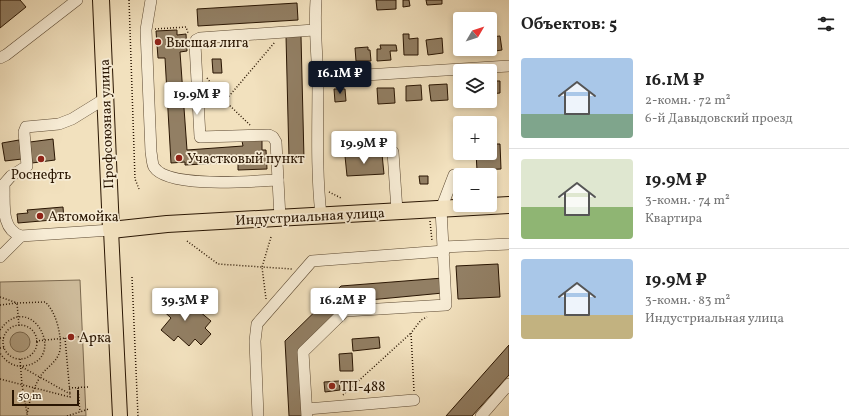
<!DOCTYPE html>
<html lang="ru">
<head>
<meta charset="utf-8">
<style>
  body { margin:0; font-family:Vollkorn,serif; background:#f6f6f6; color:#222; height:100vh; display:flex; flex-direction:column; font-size:15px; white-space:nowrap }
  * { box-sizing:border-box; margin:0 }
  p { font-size:13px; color:#767676 }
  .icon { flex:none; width:22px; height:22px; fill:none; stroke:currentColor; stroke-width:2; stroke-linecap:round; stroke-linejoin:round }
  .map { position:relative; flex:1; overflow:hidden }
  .panel { display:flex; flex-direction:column; background:#fff; width:340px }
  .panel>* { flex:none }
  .needle { width:26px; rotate:51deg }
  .controls { position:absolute; left:453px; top:12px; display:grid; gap:8px }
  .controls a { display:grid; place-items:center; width:44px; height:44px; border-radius:4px; background:#fff; box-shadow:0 2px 6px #0003; font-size:20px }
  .scale { position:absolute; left:12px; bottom:10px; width:67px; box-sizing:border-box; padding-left:4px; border:2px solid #291502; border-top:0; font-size:11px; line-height:14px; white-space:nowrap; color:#291502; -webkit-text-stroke:3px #f7ecd5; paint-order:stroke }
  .price { position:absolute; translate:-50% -34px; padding:0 9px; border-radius:4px; background:#fff; color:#222; font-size:13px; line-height:26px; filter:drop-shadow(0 1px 2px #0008) }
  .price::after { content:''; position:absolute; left:50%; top:24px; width:12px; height:9px; margin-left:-6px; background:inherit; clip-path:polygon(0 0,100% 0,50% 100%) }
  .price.current { background:#111827; color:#fff }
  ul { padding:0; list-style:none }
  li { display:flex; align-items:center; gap:12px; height:100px; padding:0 12px }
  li+li { border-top:1px solid #e0e0e0 }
  li span { display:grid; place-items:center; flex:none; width:112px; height:80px; border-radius:4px; color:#555 }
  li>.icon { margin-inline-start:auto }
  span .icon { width:48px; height:48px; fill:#fffc; stroke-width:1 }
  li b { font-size:17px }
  h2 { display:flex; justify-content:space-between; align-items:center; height:48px; padding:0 12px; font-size:17px }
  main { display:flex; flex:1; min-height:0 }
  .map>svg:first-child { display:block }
  .green { fill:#d0be9e; stroke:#7c6a50 }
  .water { fill:#ae9c7e; stroke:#79664c }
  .building { fill:#927f64; stroke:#291502 }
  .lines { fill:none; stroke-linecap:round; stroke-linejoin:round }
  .minor-casing { stroke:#5b4831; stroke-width:12 }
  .major-casing { stroke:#291502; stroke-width:16 }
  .highway-casing { stroke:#291502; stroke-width:18 }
  .path { stroke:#291502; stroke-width:1.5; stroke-dasharray:1 2; stroke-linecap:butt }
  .minor { stroke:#f7ecd5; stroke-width:11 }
  .major { stroke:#f2e1be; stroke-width:14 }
  .highway { stroke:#f2e1be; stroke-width:16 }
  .poi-dot { fill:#8f2418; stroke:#f7ecd5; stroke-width:1.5 }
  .labels { text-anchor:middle; stroke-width:3.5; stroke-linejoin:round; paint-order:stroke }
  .poi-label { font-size:14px; fill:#291502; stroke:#f7ecd5; text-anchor:start }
  .street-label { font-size:14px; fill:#291502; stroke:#f7ecd5 }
</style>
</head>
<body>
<main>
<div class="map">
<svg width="509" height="416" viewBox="0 0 509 416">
  <rect width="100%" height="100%" fill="#f2e1be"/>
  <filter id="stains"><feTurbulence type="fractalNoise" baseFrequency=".005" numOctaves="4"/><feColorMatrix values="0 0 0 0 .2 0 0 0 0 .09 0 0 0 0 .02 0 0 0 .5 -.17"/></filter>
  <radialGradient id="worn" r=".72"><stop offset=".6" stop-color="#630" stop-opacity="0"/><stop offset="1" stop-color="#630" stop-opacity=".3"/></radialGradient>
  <polygon class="green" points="80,280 86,416 0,416 0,282"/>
  <circle class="water" cx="20" cy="342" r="10"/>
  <g class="building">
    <polygon points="0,0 20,0 26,7 0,28"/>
    <polygon points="376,0 396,0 396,9 377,10"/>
    <polygon points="403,0 409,0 410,6 403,7"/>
    <polygon points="426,0 442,0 442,4 427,5"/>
    <polygon points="297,3 298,20 198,26 197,9"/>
    <polygon points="177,30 177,35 186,34 187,51 180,52 187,150 243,146 242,141 262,139 262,150 266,150 267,169 238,170 238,162 185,165 185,162 171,163 165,58 158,58 156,31"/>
    <polygon points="403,34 409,34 409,39 418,38 418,55 404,55"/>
    <polygon points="286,36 301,36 304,159 289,159"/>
    <polygon points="500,36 502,50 482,53 482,49 490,49 490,37"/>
    <polygon points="442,38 443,53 428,55 426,40"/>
    <polygon points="380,45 396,45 397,51 390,51 391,60 377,61 377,49 381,49"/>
    <polygon points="368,47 368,50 370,50 371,61 356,61 355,48"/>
    <polygon points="462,49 474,49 475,53 464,53"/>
    <polygon points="212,59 221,59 222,73 213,73"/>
    <polygon points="490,81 500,81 500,93 490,94"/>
    <polygon points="447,84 448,100 431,101 429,85"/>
    <polygon points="421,85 422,100 406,101 406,86"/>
    <polygon points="377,88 394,88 395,103 378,104"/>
    <polygon points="334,89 345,89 346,101 335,102"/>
    <polygon points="53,139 55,160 32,163 30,142"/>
    <polygon points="19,140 22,159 5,161 2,143"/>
    <polygon points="490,144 500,144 501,169 477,170 476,153 490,153"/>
    <polygon points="382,154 384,174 347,176 345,156"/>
    <polygon points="419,176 428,176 428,184 420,184"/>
    <polygon points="63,207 64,219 18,223 17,214 28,213 27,210"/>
    <polygon points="498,264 500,297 458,299 456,266"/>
    <polygon points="443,278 443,293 348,302 299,350 302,416 289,416 285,341 341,286"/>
    <polygon points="165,296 180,309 187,301 211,321 205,328 211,334 201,345 195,339 189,346 178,336 174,341 161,330 171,318 157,305"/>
    <polygon points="379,337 380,348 353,351 352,339"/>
    <polygon points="509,345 509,375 472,416 446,416"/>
    <polygon points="352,353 353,371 340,371 339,354"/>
    <polygon points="339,381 340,390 325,392 324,382"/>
  </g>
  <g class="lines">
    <g class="minor-casing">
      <g id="minor">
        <path d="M151 0 146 30 151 152C152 157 152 164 154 167 168 189 254 181 278 180"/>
        <path d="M316 0C314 27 317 53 318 80 318 125 316 170 321 215"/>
        <polyline points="0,58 6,55 77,0"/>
        <polyline points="318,78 509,66"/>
        <path d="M106 98 72 119 59 124 26 127 24 132 27 166 11 176 4 184C5 203 0 229 21 236L111 230"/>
        <polyline points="393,152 397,211"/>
        <polyline points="280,218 276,142 273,137 269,135 200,137 195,44 196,40 200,38 314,30"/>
        <polyline points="443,247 509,244"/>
        <polyline points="0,257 21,236"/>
        <polyline points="307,409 414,400"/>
        <polyline points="258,416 255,341 257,324 312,261 444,251"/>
        <polyline points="307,416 303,352 345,311 446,305 441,209 454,175"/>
        <polyline points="481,416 509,384"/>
      </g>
    </g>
    <g class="major-casing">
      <polyline id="major" points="111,230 120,416"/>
    </g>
    <g class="highway-casing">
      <polyline id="highway" points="101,0 111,230 167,224 509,205"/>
    </g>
    <g class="path">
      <polyline points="129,0 135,179 139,189"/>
      <polyline points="155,29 186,27 188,33"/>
      <polyline points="207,78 225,101 250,125"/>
      <polyline points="225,101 275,42"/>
      <polyline points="329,192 341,198"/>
      <polyline points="430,221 432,241"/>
      <polyline points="271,237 262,267 292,269"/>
      <polyline points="187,241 218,264 262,267 266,299"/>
      <polyline points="132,277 138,416"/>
      <path d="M0 297 17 303 45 302C56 311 62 336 60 350 58 362 45 368 40 377 33 389 29 402 27 415"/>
      <polyline points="0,305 17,303 19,326"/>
      <circle cx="20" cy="342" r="17"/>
      <path d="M0 330C31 287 70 361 23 366 13 367 5 361 0 353"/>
      <polyline points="0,338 4,338"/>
      <polyline points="65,338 70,394"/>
      <polyline points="36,341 86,336"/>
      <polyline points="0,348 4,348"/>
      <polyline points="20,359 22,385 27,413"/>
      <polyline points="0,379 70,397 70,394 20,366"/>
      <polyline points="69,388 88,387"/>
      <polyline points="78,388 80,412"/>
      <polyline points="414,391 411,333 421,320 427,317"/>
      <polyline points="343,395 411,333"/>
      <polyline points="67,416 89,409"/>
    </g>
    <use href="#minor" class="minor"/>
    <use href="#major" class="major"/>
    <use href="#highway" class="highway"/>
  </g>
  <g class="poi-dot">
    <circle cx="158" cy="42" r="4"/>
    <circle cx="179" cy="158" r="4"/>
    <circle cx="41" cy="159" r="4"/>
    <circle cx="40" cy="216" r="4"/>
    <circle cx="71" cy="337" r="4"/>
    <circle cx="332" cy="386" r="4"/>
  </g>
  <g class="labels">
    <g class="poi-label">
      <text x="166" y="47">Высшая лига</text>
      <text x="187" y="163">Участковый пункт</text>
      <text x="41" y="179" text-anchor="middle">Роснефть</text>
      <text x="48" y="221">Автомойка</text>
      <text x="79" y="342">Арка</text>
      <text x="340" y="391">ТП-488</text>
    </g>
    <g class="street-label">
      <text transform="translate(106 124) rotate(-92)" y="5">Профсоюзная улица</text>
      <text transform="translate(310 216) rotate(-3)" y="5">Индустриальная улица</text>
    </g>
  </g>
  <rect width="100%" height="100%" filter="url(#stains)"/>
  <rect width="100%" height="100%" fill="url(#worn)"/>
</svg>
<div class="controls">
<a><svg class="needle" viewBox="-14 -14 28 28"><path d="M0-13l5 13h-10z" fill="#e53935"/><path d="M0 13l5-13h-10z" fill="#767676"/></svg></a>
<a><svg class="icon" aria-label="layers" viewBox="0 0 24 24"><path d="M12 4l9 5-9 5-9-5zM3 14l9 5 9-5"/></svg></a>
<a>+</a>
<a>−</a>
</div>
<div class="scale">50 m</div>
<b class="price current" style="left:340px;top:95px">16.1M ₽</b>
<b class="price" style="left:197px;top:116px">19.9M ₽</b>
<b class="price" style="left:364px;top:165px">19.9M ₽</b>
<b class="price" style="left:185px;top:322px">39.3M ₽</b>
<b class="price" style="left:343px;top:322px">16.2M ₽</b>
</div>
<section class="panel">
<h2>Объектов: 5<svg class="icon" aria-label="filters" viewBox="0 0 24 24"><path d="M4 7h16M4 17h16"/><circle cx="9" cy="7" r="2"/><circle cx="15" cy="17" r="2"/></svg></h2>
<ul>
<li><span style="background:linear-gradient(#a9c7e8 70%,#7fa58c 0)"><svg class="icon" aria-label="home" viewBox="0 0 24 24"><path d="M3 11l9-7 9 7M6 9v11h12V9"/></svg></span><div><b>16.1M ₽</b><p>2-комн. · 72 m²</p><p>6-й Давыдовский проезд</p></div></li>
<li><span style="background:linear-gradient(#dfe7d0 60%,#8fb573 0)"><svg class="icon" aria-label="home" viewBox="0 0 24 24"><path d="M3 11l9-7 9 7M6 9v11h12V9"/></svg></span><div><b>19.9M ₽</b><p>3-комн. · 74 m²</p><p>Квартира</p></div></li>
<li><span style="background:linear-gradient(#a9c7e8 70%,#c2b280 0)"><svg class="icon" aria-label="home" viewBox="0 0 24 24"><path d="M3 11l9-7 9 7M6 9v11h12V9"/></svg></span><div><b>19.9M ₽</b><p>3-комн. · 83 m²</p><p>Индустриальная улица</p></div></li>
</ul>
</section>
</main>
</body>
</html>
